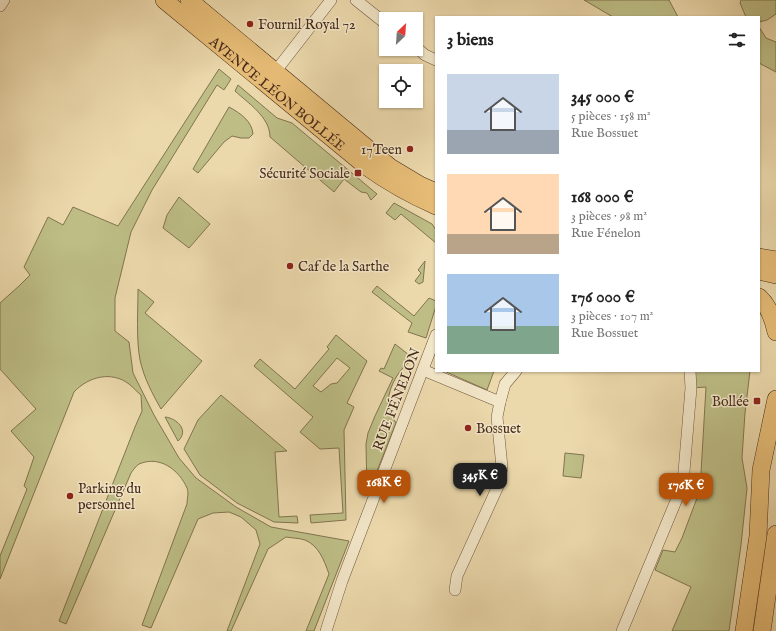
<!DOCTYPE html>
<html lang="fr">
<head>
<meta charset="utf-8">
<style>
  body { margin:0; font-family:"IM FELL English",serif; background:#f2f2f2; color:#222; height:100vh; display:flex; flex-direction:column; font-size:15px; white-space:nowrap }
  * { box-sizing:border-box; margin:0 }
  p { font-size:13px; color:#767676 }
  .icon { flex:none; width:22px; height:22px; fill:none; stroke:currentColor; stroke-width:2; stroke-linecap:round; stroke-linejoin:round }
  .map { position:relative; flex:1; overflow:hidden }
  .side { position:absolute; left:435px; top:16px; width:325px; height:356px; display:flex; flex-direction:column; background:#fff; border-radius:0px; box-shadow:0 1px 3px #0004 }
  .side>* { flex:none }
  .needle { width:26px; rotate:25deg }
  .fabs { position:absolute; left:379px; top:12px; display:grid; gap:8px }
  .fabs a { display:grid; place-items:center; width:44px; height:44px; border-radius:0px; background:#fff; box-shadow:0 1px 3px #0004; font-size:20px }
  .price { position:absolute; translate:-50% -34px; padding:0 9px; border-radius:8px; background:#b45309; color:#fff; font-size:13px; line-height:26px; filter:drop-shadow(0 1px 2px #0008) }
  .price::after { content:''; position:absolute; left:50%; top:24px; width:12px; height:9px; margin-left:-6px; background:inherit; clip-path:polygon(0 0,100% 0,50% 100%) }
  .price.current { background:#222; color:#fff }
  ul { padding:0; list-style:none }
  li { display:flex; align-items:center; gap:12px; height:100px; padding:0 12px }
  li span { display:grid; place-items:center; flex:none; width:112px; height:80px; border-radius:0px; color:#555 }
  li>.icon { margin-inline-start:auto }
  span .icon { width:48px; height:48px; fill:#fffc; stroke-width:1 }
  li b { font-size:17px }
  h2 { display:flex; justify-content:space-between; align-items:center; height:48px; padding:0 12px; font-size:17px }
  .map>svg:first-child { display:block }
  .green { fill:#bdbd85; stroke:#82744f; fill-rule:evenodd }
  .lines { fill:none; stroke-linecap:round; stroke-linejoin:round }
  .street-casing { stroke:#70563e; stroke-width:12 }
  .primary-casing { stroke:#472a19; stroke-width:18 }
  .street { stroke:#f2e6c8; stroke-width:11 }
  .primary { stroke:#e6bc76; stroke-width:17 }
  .poi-dot { fill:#8f2418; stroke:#f2e6c8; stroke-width:1.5 }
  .labels { text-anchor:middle; stroke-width:3; stroke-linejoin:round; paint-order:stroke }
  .poi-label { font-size:14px; fill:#472a19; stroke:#f2e6c8; text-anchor:start }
  .street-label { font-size:14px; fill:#472a19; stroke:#f2e6c8 }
</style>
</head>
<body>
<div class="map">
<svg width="776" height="631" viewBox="0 0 776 631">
  <rect width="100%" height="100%" fill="#ebd8ab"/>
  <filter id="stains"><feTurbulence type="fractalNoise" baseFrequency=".005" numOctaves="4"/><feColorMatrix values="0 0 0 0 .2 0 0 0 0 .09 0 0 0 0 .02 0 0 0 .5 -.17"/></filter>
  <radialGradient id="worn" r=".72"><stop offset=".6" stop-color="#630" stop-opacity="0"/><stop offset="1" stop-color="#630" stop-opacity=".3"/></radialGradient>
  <g class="green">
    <polygon points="584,0 669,0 678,17 613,17"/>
    <polygon points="741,0 776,0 776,14 767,20 759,22 759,17 746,17 740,3"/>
    <polygon points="759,27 766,38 776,42 776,72 759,63"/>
    <path d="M219 69 231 79 224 90 217 85 152 190 131 232 115 298V331L129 342 133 373 154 415 179 458 196 478 236 507 271 527 349 541 314 631H306L329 574C324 560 319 546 305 540 299 538 291 538 286 537L268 549 231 631H227L260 544 256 530 241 517 229 512 213 513 198 519 151 628 142 625 187 504C187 499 189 492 187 488 179 470 160 455 139 464 136 466 133 470 131 473L66 624 59 621 135 427 142 411 141 395C137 392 133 387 129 384 112 371 89 376 74 392L0 579V556L27 489 24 486 34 457 11 431 36 409 0 369V303L19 286 30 275 24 267 48 217 63 225 73 207 118 226Z"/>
    <path d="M238 85 277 118 292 123 377 194 371 200 367 193 361 192 344 179 334 192 270 137C270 117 248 103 235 91Z"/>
    <path d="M229 107C240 113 252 121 253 134L249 138H241L232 136 224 142 198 173 193 169Z"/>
    <polygon points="179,197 210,224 189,248 163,228 167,215"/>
    <polygon points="394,203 432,224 436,230 436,243 401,214 395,220 386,213"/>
    <polygon points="425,261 423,282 419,284 415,281 421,273 418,270"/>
    <polygon points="377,286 414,316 429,298 436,301 436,306 426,338 408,332 412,323 372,292"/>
    <path d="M138 289 154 302 145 313 202 361 161 409C152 393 144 378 140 360 136 339 138 310 138 289Z"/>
    <path d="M336 335 367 361 347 403 354 407 344 430 346 520 311 523 310 515 343 513 339 448 320 449 300 432 313 417 254 366 260 359 295 389 329 349 327 347ZM337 358 350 368 337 383 331 384 321 392 313 386Z"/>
    <path d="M395 344 414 359C400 367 389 385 388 402 388 409 392 416 396 423L367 496 366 444 368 433 375 416 393 378 379 371 381 368 384 369Z"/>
    <polygon points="444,371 494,371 487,390"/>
    <polygon points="690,371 750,371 745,413 742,458 747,488 741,545 729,631 672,631 691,587 655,570 663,550 675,552 682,538 700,490 706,387 691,388"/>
    <polygon points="221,395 287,451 275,452 279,517 297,516 298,523 274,522 237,503 200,475 184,449 198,420"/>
    <path d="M165 417C176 418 190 430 178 441Z"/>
    <polygon points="565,453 584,455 581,478 563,476"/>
  </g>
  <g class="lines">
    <g class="street-casing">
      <g id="street">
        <polyline points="356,0 386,24"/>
        <polyline points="0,6 4,0"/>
        <polyline points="416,47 425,55 436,60"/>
        <polyline points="275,72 331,0"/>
        <polyline points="423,370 500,402 505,384 516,371"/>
        <polyline points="455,590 457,576 499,484 502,467 497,417 500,402"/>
        <polyline points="326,631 342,581 436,335"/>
        <polyline points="622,631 683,484 691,388 690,371"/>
      </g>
    </g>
    <g class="primary-casing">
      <g id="primary">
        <path id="s1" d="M164 0 367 167C388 182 411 195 436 206"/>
        <polyline points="189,0 390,167 420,185 436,192"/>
        <polyline points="759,257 776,260"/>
        <polyline points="759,271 776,275"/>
        <path d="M759 297C769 306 773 319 776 332"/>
        <polyline points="744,631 758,536 761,470 776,399"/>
        <polyline points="762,631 776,534"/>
      </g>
    </g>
    <use href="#street" class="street"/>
    <use href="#primary" class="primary"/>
  </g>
  <g class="poi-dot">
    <circle cx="250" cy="24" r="4"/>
    <circle cx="410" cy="149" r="4"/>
    <rect x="354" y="169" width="8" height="8" rx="2"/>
    <circle cx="290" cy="266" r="4"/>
    <rect x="753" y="397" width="8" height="8" rx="2"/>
    <circle cx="468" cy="428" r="4"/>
    <circle cx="70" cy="496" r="4"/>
  </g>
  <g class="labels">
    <g class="poi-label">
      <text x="258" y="29">Fournil Royal 72</text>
      <text x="402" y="154" text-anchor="end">17Teen</text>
      <text x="350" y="178" text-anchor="end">Sécurité Sociale</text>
      <text x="298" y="271">Caf de la Sarthe</text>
      <text x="749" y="406" text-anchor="end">Bollée</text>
      <text x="476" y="433">Bossuet</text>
      <text x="78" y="493">Parking du<tspan x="78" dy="16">personnel</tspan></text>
    </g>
    <g class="street-label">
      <text dy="5" stroke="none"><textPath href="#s1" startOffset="147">AVENUE LÉON BOLLÉE</textPath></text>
      <text transform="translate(396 399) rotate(-69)" y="5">RUE FÉNELON</text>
    </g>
  </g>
  <rect width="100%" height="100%" filter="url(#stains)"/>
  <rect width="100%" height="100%" fill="url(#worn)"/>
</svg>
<div class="fabs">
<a><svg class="needle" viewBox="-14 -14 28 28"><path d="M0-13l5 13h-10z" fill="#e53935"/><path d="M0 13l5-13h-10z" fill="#767676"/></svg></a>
<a><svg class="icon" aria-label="locate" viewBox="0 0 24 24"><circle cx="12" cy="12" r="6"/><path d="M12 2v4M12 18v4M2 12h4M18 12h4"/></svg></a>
</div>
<b class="price current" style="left:480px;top:497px">345K €</b>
<b class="price" style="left:384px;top:504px">168K €</b>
<b class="price" style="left:686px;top:507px">176K €</b>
<section class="side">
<h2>3 biens<svg class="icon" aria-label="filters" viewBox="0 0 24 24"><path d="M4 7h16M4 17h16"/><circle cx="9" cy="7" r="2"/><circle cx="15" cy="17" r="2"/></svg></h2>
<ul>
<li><span style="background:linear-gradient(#c9d6e8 70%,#9aa5b1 0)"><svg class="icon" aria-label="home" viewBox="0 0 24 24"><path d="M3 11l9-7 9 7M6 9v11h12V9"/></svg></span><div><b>345 000 €</b><p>5 pièces · 158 m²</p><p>Rue Bossuet</p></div></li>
<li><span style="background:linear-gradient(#ffd9b3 75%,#b9a48a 0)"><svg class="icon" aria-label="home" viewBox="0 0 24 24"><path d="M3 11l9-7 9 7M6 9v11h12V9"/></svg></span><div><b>168 000 €</b><p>3 pièces · 98 m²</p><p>Rue Fénelon</p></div></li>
<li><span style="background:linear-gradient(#a9c7e8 65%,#7fa58c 0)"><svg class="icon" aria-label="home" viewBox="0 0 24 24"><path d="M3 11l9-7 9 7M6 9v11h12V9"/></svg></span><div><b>176 000 €</b><p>3 pièces · 107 m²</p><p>Rue Bossuet</p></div></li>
</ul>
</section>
</div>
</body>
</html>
